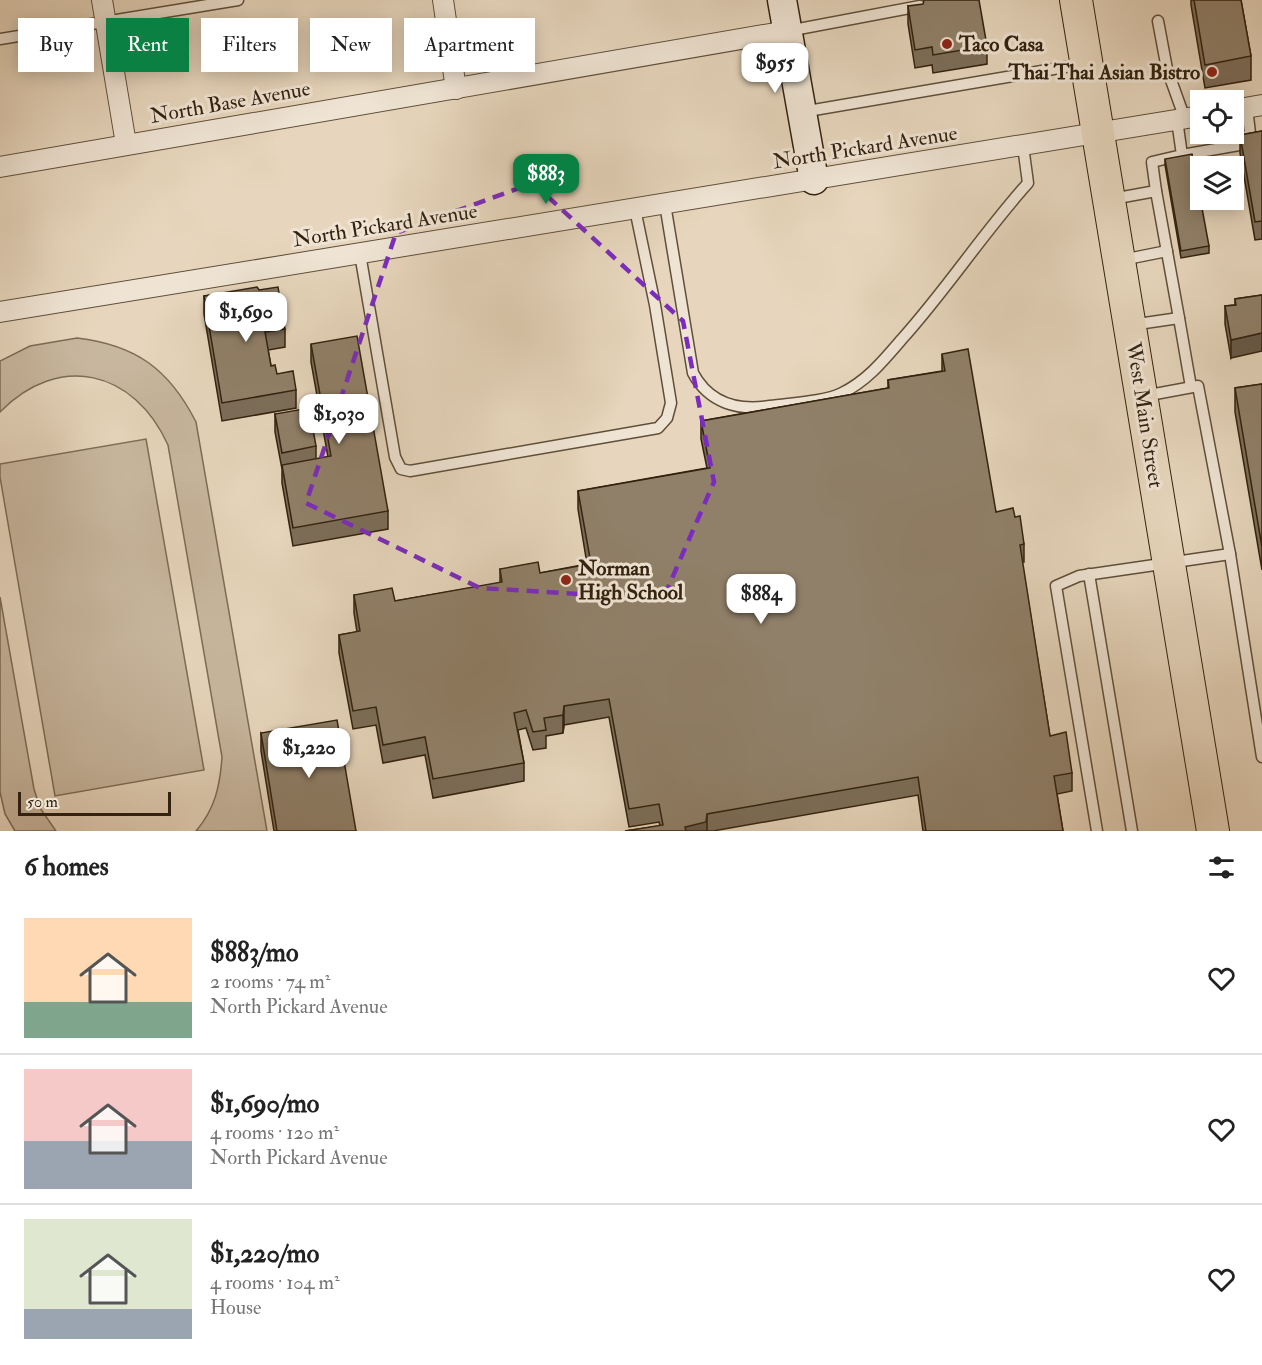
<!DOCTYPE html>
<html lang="en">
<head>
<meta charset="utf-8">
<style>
  body { margin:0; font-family:"IM FELL Double Pica",serif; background:#f6f6f6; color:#222; height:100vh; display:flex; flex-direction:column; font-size:22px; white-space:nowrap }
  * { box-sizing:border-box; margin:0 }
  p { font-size:20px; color:#767676 }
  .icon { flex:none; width:33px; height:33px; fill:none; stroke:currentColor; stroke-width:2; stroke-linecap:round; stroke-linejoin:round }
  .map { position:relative; height:831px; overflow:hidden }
  .sheet { display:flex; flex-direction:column; background:#fff; flex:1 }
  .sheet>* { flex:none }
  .guide { position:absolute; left:18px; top:18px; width:600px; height:54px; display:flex; gap:12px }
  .controls { position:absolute; left:1190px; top:90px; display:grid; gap:12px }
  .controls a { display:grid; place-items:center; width:54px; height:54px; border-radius:0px; background:#fff; box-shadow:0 3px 15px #0003; font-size:30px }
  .scale { position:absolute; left:18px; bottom:15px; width:153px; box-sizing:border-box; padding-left:6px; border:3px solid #32220f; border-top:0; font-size:16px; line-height:21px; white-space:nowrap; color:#32220f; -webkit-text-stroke:4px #efe4d4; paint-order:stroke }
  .price { position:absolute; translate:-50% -51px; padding:0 14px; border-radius:12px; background:#fff; color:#222; font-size:20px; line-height:39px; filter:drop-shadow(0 2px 3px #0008) }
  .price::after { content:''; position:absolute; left:50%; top:36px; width:18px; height:14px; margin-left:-9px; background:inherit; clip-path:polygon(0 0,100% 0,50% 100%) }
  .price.selected { background:#0b8043; color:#fff }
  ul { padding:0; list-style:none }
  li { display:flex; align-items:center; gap:18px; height:150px; padding:0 24px }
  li+li { border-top:2px solid #e0e0e0 }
  li span { display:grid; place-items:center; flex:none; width:168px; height:120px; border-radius:0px; color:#555 }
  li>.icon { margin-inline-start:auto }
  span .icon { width:72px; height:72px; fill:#fffc; stroke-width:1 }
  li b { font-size:26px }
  h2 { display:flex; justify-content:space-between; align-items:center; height:72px; padding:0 24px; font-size:26px }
  .pill { padding:0 21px; border-radius:0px; background:#fff; box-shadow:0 3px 15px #0003; font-size:21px; line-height:54px }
  .pill.selected { background:#0b8043; color:#fff }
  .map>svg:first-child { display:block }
  .pitch { fill:#c8b79f; stroke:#7d6c57; stroke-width:1.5 }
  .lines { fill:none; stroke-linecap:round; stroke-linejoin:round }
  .lane-casing { stroke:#5f4f3a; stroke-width:13 }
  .street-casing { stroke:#5f4f3a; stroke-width:22 }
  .secondary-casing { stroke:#32220f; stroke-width:31 }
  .primary-casing { stroke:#32220f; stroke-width:34 }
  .lane { stroke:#efe4d4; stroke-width:10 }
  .street { stroke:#efe4d4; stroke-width:20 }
  .secondary { stroke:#efe4d4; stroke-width:28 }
  .primary { stroke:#e7d6bd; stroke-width:32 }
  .wall { fill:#7c6e5a; stroke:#32220f; stroke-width:1.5 }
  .shaded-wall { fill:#655a4a; stroke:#32220f; stroke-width:1.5 }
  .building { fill:#908069; stroke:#32220f; stroke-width:1.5 }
  .marked { fill:none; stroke:#7b2cbf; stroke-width:4.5; stroke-dasharray:12 8; stroke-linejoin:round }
  .poi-dot { fill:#8f2418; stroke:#efe4d4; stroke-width:2 }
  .labels { text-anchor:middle; stroke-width:6; stroke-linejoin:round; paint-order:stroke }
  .poi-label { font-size:21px; font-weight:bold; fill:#32220f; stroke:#efe4d4; text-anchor:start }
  .street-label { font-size:21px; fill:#32220f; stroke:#efe4d4 }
</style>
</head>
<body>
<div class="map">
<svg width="1262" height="831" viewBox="0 0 1262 831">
  <rect width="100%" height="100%" fill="#e7d6bd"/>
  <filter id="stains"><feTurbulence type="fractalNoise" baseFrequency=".00333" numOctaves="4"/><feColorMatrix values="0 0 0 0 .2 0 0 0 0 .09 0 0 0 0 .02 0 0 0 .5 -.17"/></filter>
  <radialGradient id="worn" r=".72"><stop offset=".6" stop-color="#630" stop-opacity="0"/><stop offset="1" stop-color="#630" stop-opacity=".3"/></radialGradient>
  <g class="pitch">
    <path d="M77 338C136 345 169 369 196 422L267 831H196C215 809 220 786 222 757L168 445C134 370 59 352 0 412V361L30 346Z"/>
    <polygon points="146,439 204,770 55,796 0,477 0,464"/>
    <polygon points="0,597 34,789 40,808 56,831 15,831 5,814 0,792"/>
  </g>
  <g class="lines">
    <g class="lane-casing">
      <g id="lane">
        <polyline points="1158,21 1167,69 1185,119"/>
        <polyline points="788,31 920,6"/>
        <polyline points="0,39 238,0"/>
        <polyline points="802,112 1083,64"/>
        <polyline points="1182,155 1239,145 1250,133 1247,108"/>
        <polyline points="1156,191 1152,162 1182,155 1177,120"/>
        <polyline points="1112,199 1156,191 1179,318"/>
        <path d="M665 204 693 373C709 403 738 411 770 406 790 403 824 402 842 393 867 381 884 360 902 339 947 289 983 233 1028 183L1023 146"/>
        <polyline points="360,254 395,457 401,469 410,471 658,428 667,418 671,403 655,305 635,209"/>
        <polyline points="1122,260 1167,251"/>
        <polyline points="1131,325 1179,318 1191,387"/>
        <polyline points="1144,396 1198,386 1230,554 1262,757"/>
        <polyline points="1089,574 1132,831"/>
        <polyline points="1097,831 1056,586 1079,576 1230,554"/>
      </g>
    </g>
    <g class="street-casing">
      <g id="street">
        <polyline points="102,0 126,144"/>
        <polyline points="443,0 456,89"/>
        <polyline points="1233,110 1262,105"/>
        <polyline points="0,167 787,31"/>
        <polyline points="0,312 1200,116"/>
      </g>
    </g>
    <g class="secondary-casing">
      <polyline id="secondary" points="782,0 814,180"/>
    </g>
    <g class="primary-casing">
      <polyline id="primary" points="1076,0 1213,831"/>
    </g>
    <use href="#lane" class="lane"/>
    <use href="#street" class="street"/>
    <use href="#secondary" class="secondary"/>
    <use href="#primary" class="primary"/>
  </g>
  <g class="wall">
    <polygon points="1191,0 1241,0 1251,56 1251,80 1205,88 1191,5"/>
    <polygon points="908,6 987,46 987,64 933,73 932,65 915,68 908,24"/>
    <polygon points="1262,131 1262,239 1255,240 1240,153 1240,135"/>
    <polygon points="1165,159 1209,246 1209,253 1181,258 1165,165"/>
    <polygon points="259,290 285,329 285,347 268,350 271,366 277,374 296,390 296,408 222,421 204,314 204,296"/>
    <polygon points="1262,295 1231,358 1225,324 1225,306 1235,305 1235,299"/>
    <polygon points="311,344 388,511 388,529 293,546 282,483 282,469 275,432 275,414 316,446 316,459 328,457 311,362"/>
    <polygon points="942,354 996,512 1015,517 1024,544 1024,562 1022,562 1050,736 1072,773 1072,791 1057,794 1063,831 923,831 918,795 713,831 625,831 660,826 659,822 629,827 609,717 564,725 563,733 546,736 546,748 533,750 526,728 518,730 524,763 524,781 433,798 425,755 383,763 376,725 353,729 339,653 339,635 357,632 354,613 354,595 395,601 500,583 500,569 540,573 587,564 578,509 578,491 707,468 701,439 701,421 888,388 888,380 942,371"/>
    <polygon points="1262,384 1262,570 1235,412 1235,388"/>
    <polygon points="261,733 356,831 274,831 261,751"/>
  </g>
  <g class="shaded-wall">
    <polygon points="1262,333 1262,351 1231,358 1231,340"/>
    <polygon points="564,706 564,725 563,733 563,715"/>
    <polygon points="707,814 707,831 685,831 685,827"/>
  </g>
  <g class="building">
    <polygon points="924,0 979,0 987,46 933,55 932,47 915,50 908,6 923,4"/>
    <polygon points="1194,0 1241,0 1251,56 1205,65"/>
    <polygon points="1262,131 1262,221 1255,222 1240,135"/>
    <polygon points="1192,154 1209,246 1181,251 1165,159"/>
    <polygon points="257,287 259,290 278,287 285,329 265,332 271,366 275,365 277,374 293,371 296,390 222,403 204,296"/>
    <polygon points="1262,295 1262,333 1231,340 1225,306 1236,305 1235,299"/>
    <polygon points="357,336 388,511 293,528 282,465 331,456 311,344"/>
    <polygon points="968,349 996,512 1013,508 1015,517 1020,516 1024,544 1020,545 1050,736 1066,732 1072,773 1054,776 1063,831 926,831 918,777 707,814 706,822 685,827 686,831 625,831 663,825 659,804 629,809 609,699 564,706 563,715 544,718 546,730 533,732 526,710 514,713 524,763 433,779 425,737 383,745 376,707 353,711 339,635 360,631 354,595 392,588 395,601 502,582 500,569 538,562 540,573 591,564 578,491 710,468 701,421 889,388 888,380 945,371 942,354"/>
    <polygon points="1262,384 1262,547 1235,388"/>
    <polygon points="309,408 316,446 282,453 275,414"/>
    <polygon points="337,720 356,831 277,831 261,733"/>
  </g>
  <path class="marked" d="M533 183 683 321 714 482 663 599 480 588 306 503 396 233Z"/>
  <g class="poi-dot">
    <circle cx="947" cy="44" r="6"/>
    <circle cx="1212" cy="72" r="6"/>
    <circle cx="566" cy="580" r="6"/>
  </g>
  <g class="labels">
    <g class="poi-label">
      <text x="959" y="51">Taco Casa</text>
      <text x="1200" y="79" text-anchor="end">Thai Thai Asian Bistro</text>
      <text x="578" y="575">Norman<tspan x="578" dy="24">High School</tspan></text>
    </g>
    <g class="street-label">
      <text transform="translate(230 102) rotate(-10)" y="7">North Base Avenue</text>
      <text transform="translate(865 147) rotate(-9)" y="7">North Pickard Avenue</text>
      <text transform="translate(385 225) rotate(-9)" y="7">North Pickard Avenue</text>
      <text transform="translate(1145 415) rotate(81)" y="7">West Main Street</text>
    </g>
  </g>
  <rect width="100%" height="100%" filter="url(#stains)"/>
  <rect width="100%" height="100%" fill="url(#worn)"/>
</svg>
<div class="controls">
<a><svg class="icon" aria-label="locate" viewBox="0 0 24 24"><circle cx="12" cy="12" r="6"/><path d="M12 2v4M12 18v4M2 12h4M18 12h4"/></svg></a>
<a><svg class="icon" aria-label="layers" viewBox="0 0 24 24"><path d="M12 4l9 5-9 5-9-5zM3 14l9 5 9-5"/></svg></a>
</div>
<div class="scale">50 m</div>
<b class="price" style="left:775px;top:94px">$955</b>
<b class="price selected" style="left:546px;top:205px">$883</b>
<b class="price" style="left:246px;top:343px">$1,690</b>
<b class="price" style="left:339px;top:445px">$1,030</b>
<b class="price" style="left:761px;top:625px">$884</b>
<b class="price" style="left:309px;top:779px">$1,220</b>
<div class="guide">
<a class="pill">Buy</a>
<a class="pill selected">Rent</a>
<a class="pill">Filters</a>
<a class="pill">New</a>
<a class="pill">Apartment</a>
</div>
</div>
<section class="sheet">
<h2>6 homes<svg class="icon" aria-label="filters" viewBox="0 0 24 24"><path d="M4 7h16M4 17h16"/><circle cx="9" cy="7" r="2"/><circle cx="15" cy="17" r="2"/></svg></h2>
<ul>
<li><span style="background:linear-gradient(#ffd9b3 70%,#7fa58c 0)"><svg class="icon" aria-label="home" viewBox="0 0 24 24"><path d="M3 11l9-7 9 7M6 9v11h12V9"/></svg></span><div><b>$883/mo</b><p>2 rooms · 74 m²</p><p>North Pickard Avenue</p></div><svg class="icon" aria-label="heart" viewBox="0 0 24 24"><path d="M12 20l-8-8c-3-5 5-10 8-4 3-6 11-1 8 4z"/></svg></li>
<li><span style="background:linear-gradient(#f6c9c9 60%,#9aa5b1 0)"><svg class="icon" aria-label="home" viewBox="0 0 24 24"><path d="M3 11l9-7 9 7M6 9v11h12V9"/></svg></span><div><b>$1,690/mo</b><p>4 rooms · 120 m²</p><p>North Pickard Avenue</p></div><svg class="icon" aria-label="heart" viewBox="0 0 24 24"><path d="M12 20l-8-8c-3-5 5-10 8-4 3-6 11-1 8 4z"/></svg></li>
<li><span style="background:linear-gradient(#dfe7d0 75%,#9aa5b1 0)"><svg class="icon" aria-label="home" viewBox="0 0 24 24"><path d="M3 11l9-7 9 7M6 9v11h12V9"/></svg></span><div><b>$1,220/mo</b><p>4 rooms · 104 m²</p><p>House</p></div><svg class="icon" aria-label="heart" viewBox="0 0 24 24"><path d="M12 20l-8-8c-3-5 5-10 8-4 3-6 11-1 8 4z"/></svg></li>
</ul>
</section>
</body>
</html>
